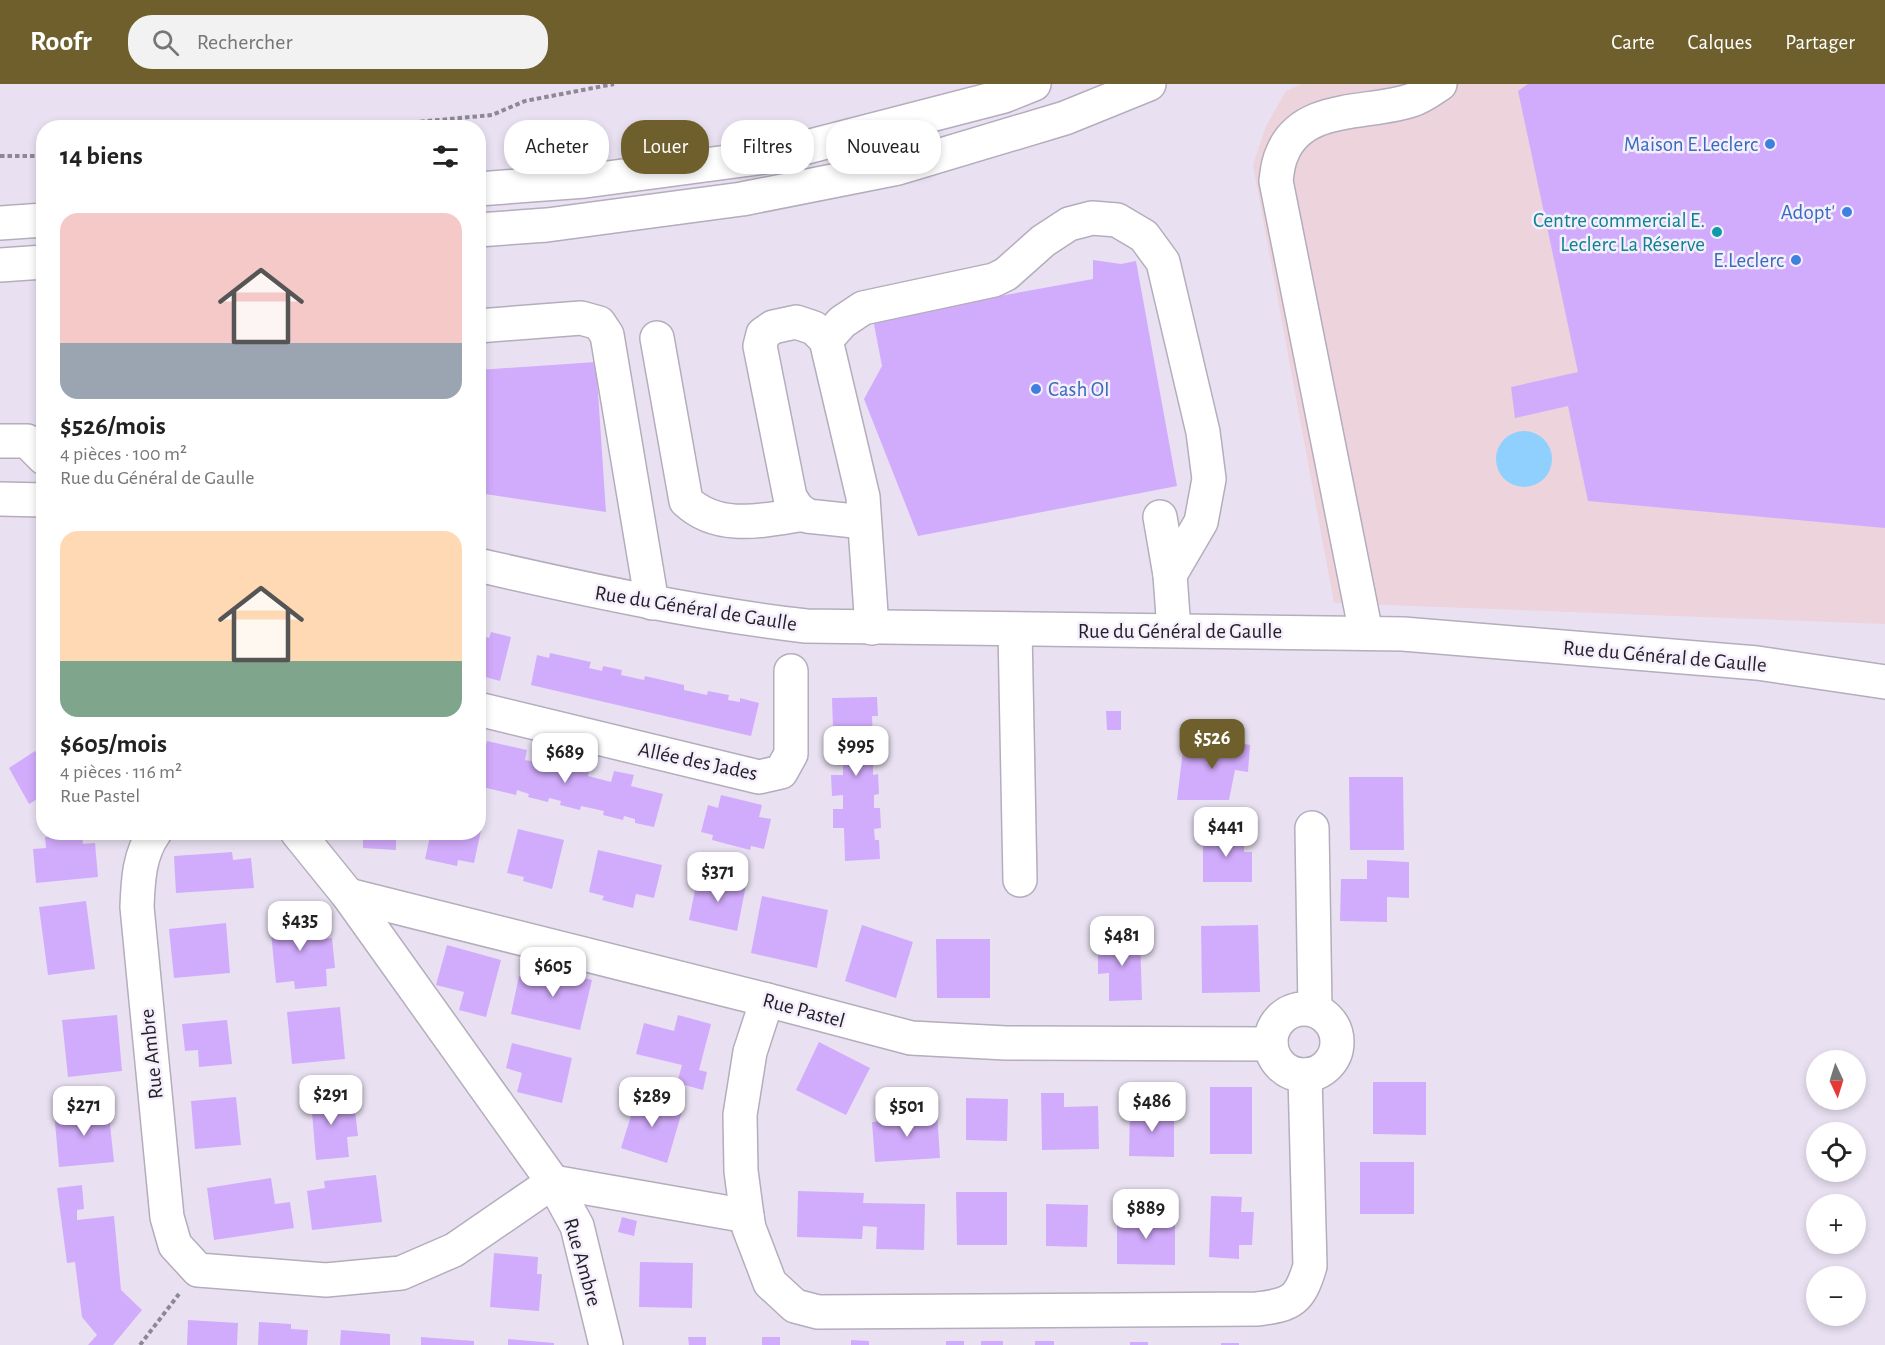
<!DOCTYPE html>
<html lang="fr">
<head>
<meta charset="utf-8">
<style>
  body { margin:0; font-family:"Alegreya Sans",sans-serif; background:#f2f2f2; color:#222; height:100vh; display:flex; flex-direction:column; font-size:22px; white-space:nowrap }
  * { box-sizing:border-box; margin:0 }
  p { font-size:20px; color:#767676 }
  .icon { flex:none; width:33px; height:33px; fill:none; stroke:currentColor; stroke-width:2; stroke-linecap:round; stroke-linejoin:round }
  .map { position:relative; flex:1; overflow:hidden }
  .details { position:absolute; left:36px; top:36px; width:450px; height:720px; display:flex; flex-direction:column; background:#fff; border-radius:24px; box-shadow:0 3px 9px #0003 }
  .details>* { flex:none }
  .hud { position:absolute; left:504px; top:36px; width:570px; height:54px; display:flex; gap:12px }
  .needle { width:39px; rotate:176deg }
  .controls { position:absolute; left:1806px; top:966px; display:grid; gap:12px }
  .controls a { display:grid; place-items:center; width:60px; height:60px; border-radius:50%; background:#fff; box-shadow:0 3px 9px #0003; font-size:30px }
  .price { position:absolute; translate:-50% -51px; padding:0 14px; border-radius:12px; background:#fff; color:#222; font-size:20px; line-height:39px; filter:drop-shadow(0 2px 3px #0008) }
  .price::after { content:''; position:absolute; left:50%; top:36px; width:18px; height:14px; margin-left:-9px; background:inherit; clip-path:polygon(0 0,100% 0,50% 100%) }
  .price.on { background:#6e5f2c; color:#fff }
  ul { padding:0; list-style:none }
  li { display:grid; align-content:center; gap:12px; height:318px; padding:0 24px }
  li span { display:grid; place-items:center; height:186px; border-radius:18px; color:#555 }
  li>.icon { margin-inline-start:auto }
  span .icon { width:108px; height:108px; fill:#fffc; stroke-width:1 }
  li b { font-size:26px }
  h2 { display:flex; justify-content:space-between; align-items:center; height:72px; padding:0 24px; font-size:26px }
  .tag { padding:0 21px; border-radius:24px; background:#fff; box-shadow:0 3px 9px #0003; font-size:21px; line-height:54px }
  .tag.on { background:#6e5f2c; color:#fff }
  header { display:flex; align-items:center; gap:36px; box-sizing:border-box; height:84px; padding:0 30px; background:#6e5f2c; color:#fff }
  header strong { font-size:28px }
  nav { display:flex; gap:33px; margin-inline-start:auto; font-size:21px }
  .search { width:420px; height:54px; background:#f2f2f2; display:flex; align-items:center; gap:15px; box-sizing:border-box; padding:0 21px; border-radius:24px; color:#767676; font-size:22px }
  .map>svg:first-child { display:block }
  .commercial { fill:#edd3db }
  .water { fill:#8fd0ff }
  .building { fill:#d2acfc }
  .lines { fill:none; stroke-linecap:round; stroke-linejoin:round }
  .minor-casing { stroke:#b4adbc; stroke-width:36 }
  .highway-casing { stroke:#b4adbc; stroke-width:36 }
  .path { stroke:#8e8894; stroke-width:4; stroke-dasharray:4.5 3; stroke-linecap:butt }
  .minor { stroke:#fff; stroke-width:33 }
  .highway { stroke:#fff; stroke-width:33 }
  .shop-dot { fill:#3f7fe0; stroke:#f5effd; stroke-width:2 }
  .culture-dot { fill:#0f9aa8; stroke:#f5effd; stroke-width:2 }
  .labels { text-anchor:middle; stroke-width:5; stroke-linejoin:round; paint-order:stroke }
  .shop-label { font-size:21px; fill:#366cbe; stroke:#f5effd; text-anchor:end }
  .culture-label { font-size:21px; fill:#0d838f; stroke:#f5effd; text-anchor:end }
  .street-label { font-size:21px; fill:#221f25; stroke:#f5effd }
</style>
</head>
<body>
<header>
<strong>Roofr</strong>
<div class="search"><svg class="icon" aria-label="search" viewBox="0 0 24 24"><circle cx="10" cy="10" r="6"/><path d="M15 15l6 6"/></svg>Rechercher</div>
<nav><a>Carte</a><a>Calques</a><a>Partager</a></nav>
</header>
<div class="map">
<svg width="1885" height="1261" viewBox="0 0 1885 1261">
  <rect width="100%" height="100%" fill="#e9e1f2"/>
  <polygon class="commercial" points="1302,0 1885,0 1885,540 1334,519 1253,81 1266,42 1286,7"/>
  <circle class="water" cx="1524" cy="375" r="28"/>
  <g class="building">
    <polygon points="1528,0 1885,0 1885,444 1588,417 1568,322 1515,334 1511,303 1578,288 1518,7"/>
    <polygon points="1093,176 1121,180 1136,177 1177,402 918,452 864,315 882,282 873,235 1093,195"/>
    <polygon points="596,278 606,428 478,409 478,286"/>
    <polygon points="491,548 511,553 500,597 478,591 478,551 489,554"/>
    <polygon points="550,569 591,578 589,584 602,587 603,582 622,586 621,591 644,596 645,592 684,601 684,606 707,611 708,607 729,611 728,616 740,618 740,614 759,619 751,652 531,601 537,571 549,574"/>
    <polygon points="877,613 878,632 872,632 873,657 877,657 878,678 873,678 873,691 878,690 879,710 874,711 874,724 880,724 881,744 874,745 875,756 879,756 880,775 845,777 844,744 833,744 833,725 843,725 843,711 832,712 831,691 843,691 843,677 831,678 830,658 841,657 840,643 833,644 832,614"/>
    <polygon points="1106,627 1121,627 1121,646 1107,646"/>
    <polygon points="44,634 44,647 38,638"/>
    <polygon points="1205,652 1250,661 1248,688 1235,686 1229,716 1177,716 1183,666 1204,670"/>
    <polygon points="487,657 527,666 525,676 536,678 538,669 558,674 556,684 568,686 570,676 591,681 588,692 611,698 614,687 634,691 631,702 663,710 654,743 635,739 635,735 624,732 623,736 603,731 604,727 581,722 580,726 560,721 561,717 549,714 548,718 528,713 529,710 517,706 516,711 478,702 478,666 485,667"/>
    <polygon points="35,667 44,682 44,711 29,720 9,684"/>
    <polygon points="1349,693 1403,693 1404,766 1350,766"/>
    <polygon points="721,711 762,721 759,733 771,735 764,765 751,762 750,766 712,756 713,751 701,748 708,721 718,724"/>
    <polygon points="478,736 483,737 474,779 458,776 457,782 425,775 431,748 478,748"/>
    <polygon points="518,745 564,756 552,805 523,797 524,793 507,789"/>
    <polygon points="363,748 396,748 396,766 363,764"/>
    <polygon points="1203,748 1244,748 1244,768 1252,768 1252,798 1203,798"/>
    <polygon points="82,750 83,760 95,759 98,793 36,799 33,765 46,764 45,753"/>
    <polygon points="598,766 662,781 654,814 636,810 633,824 602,816 604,812 589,808"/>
    <polygon points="232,768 233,776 251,774 254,804 176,809 174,772"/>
    <polygon points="1367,776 1409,778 1409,814 1387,813 1387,838 1340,837 1341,795 1367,795"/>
    <polygon points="698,791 746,801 737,847 689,836"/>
    <polygon points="762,812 828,826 817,884 751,869"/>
    <polygon points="86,817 95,885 48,891 39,823"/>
    <polygon points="290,827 291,835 314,833 316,856 332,854 335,884 326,885 327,902 295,905 294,897 276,899 269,829"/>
    <polygon points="226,839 230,889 174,894 169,845"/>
    <polygon points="862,841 913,858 896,914 845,897"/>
    <polygon points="1258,841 1260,908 1202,909 1201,842"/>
    <polygon points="1140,853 1142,916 1109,917 1109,889 1098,890 1098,854"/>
    <polygon points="936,855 990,855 990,914 937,914"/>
    <polygon points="447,861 501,876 486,933 459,926 464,908 436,901"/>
    <polygon points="538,883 592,896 580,946 511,930 519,892 535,896"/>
    <polygon points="340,923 345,975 292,980 287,928"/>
    <polygon points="117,931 122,987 68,993 62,936"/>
    <polygon points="678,931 711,940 699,986 707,988 703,1006 677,999 682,981 636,970 644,939 674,947"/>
    <polygon points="227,936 232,980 199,983 198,966 185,967 182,940"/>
    <polygon points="819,958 870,984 846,1031 796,1006"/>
    <polygon points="512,959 572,974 562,1019 517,1008 522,989 506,984"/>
    <polygon points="1373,998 1426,998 1426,1051 1373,1050"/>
    <polygon points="332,1002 334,1029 355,1027 358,1052 347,1053 349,1073 316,1076 310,1004"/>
    <rect x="1210" y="1003" width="42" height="67"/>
    <polygon points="638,1009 683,1024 667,1079 621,1064"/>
    <polygon points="1041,1009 1064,1009 1064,1023 1098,1022 1099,1065 1042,1066"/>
    <polygon points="236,1013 241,1061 195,1065 191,1017"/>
    <polygon points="966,1014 1008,1015 1007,1057 966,1056"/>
    <polygon points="108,1022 114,1078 59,1083 54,1027"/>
    <polygon points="1130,1024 1174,1025 1174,1073 1129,1072"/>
    <polygon points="937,1028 940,1074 875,1078 872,1038 906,1036 906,1030"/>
    <rect x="1360" y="1078" width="54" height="52"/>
    <polygon points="376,1091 382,1138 312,1146 307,1107 325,1104 324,1097"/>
    <polygon points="271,1094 275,1120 290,1118 294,1144 214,1156 207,1104"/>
    <polygon points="82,1101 84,1125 77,1126 77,1136 114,1132 121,1206 142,1226 113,1261 88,1261 97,1251 82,1233 75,1178 67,1179 57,1104"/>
    <polygon points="798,1107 864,1109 863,1119 925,1120 924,1166 876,1165 877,1143 863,1142 862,1155 797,1153"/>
    <polygon points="956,1108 1007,1108 1007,1161 957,1161"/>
    <polygon points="1211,1112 1242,1113 1241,1128 1254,1128 1252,1161 1239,1161 1239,1175 1209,1173"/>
    <polygon points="1046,1120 1088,1121 1087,1163 1046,1162"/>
    <polygon points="1117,1131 1175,1131 1175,1181 1117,1180"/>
    <polygon points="622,1133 637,1137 634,1152 618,1148"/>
    <polygon points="494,1169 538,1173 537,1190 542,1190 539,1227 490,1223"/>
    <polygon points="640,1178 693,1179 692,1224 639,1223"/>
    <polygon points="188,1236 238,1239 237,1261 187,1261"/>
    <polygon points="259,1238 291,1240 291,1245 308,1246 307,1261 258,1261"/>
    <polygon points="341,1246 390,1250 390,1261 340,1261"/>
    <polygon points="421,1253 474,1257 474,1261 421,1261"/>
    <polygon points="688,1253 706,1253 706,1261 689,1261"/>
    <rect x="762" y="1253" width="18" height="8"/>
    <polygon points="508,1255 554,1259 554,1261 508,1261"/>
    <polygon points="851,1256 869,1257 869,1261 851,1261"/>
    <rect x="946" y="1257" width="18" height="4"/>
    <rect x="981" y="1257" width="22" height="4"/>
    <rect x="1035" y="1257" width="19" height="4"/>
    <rect x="1130" y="1258" width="18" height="3"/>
    <rect x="1221" y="1259" width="18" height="2"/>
  </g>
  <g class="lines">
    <g class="minor-casing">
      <g id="minor">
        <polyline points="478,242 581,234 599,239 607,251 652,519"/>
        <path d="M657 254 686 417C719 448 764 436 805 430"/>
        <polyline points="826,256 842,238 863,224 994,196 1006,190 1043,157 1069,140 1092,134 1117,136 1144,152 1163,178 1203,348 1209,395 1201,438 1170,491 1174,546"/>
        <polyline points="0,357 27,357 44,374"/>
        <polyline points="0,415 44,416"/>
        <polyline points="1160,433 1170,491"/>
        <polyline points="864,438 807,432 797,424 790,413 760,262 763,250 773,243 796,238 814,244 826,256 863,413 872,544"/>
        <path d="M478 481C587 506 695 529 806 542L1403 550 1757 579 1885 598"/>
        <polyline points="1015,546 1020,796"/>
        <path d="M1366 549 1276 97C1277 88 1278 78 1282 70 1302 19 1369 31 1412 16 1422 13 1431 6 1440 0"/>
        <polyline points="478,625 759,693 781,688 791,670 791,587"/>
        <polyline points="1312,744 1315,926"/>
        <path d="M155 748C139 770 138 797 137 823L167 1133 175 1161 198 1186 326 1196 401 1189 454 1166 553 1098"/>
        <polyline points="297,748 348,811 553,1098 577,1142 606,1261"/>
        <polyline points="348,811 767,916 911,954 1006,959 1271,960"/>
        <path d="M767 916 750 968 740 1031 741 1087 747 1132 749 1144 770 1199 795 1222 818 1228 1257 1225C1292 1221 1300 1216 1310 1182L1305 991"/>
        <circle cx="1304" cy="958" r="33"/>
        <polyline points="553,1098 747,1132"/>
      </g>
    </g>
    <g class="highway-casing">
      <g id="highway">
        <polyline points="478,105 585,97 772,72 1004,12 1034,0"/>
        <polyline points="0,139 44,136"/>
        <polyline points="478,146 547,141 742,115 898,84 1065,34 1149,0"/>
        <polyline points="0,181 44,178"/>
      </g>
    </g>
    <g class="path">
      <polyline points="353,44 492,31 525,17 614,0"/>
      <polyline points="0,72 44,72"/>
      <polyline points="140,1261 179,1210"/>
    </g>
    <use href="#minor" class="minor"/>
    <use href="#highway" class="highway"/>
  </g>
  <g class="shop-dot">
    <circle cx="1770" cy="60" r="6"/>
    <circle cx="1847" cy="128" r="6"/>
    <circle cx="1796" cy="176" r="6"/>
    <circle cx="1036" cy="305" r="6"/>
  </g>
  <circle class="culture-dot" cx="1717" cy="148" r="6"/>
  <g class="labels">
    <g class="shop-label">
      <text x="1758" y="67">Maison E.Leclerc</text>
      <text x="1835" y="135">Adopt'</text>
      <text x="1784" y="183">E.Leclerc</text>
      <text x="1048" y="312" text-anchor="start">Cash OI</text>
    </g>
    <g class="culture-label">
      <text x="1705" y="143">Centre commercial E.<tspan x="1705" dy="24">Leclerc La Réserve</tspan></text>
    </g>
    <g class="street-label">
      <text transform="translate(696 524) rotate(9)" y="7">Rue du Général de Gaulle</text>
      <text x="1180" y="554">Rue du Général de Gaulle</text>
      <text transform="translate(1665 572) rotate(5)" y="7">Rue du Général de Gaulle</text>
      <text transform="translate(698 677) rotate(12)" y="7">Allée des Jades</text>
      <text transform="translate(804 926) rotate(15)" y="7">Rue Pastel</text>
      <text transform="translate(151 970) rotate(-96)" y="7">Rue Ambre</text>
      <text transform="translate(583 1178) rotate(74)" y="7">Rue Ambre</text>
    </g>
  </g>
</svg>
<div class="controls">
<a><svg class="needle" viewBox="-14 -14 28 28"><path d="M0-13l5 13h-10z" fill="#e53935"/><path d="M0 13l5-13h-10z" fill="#767676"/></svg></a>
<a><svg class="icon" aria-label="locate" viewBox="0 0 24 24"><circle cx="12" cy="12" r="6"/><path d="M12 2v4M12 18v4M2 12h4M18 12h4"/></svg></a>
<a>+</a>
<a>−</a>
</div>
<b class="price on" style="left:1212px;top:686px">$526</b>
<b class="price" style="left:856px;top:693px">$995</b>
<b class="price" style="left:565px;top:700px">$689</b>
<b class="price" style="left:1226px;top:774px">$441</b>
<b class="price" style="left:718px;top:819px">$371</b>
<b class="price" style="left:300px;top:868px">$435</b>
<b class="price" style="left:1122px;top:883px">$481</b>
<b class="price" style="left:553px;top:914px">$605</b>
<b class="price" style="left:331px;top:1042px">$291</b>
<b class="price" style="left:652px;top:1044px">$289</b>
<b class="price" style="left:1152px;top:1049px">$486</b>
<b class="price" style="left:84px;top:1053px">$271</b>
<b class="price" style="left:907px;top:1054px">$501</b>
<b class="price" style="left:1146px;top:1156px">$889</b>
<div class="hud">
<a class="tag">Acheter</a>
<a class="tag on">Louer</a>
<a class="tag">Filtres</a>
<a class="tag">Nouveau</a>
</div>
<section class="details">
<h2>14 biens<svg class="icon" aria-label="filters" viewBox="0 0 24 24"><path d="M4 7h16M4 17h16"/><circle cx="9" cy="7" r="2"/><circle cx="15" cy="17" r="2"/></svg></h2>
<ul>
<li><span style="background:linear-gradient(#f6c9c9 70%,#9aa5b1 0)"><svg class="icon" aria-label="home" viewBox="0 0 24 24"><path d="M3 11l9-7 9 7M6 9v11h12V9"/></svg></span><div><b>$526/mois</b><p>4 pièces · 100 m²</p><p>Rue du Général de Gaulle</p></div></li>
<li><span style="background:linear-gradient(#ffd9b3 70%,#7fa58c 0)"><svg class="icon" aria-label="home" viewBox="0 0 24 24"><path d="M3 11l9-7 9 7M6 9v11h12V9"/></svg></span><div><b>$605/mois</b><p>4 pièces · 116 m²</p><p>Rue Pastel</p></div></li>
</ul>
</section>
</div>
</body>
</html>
